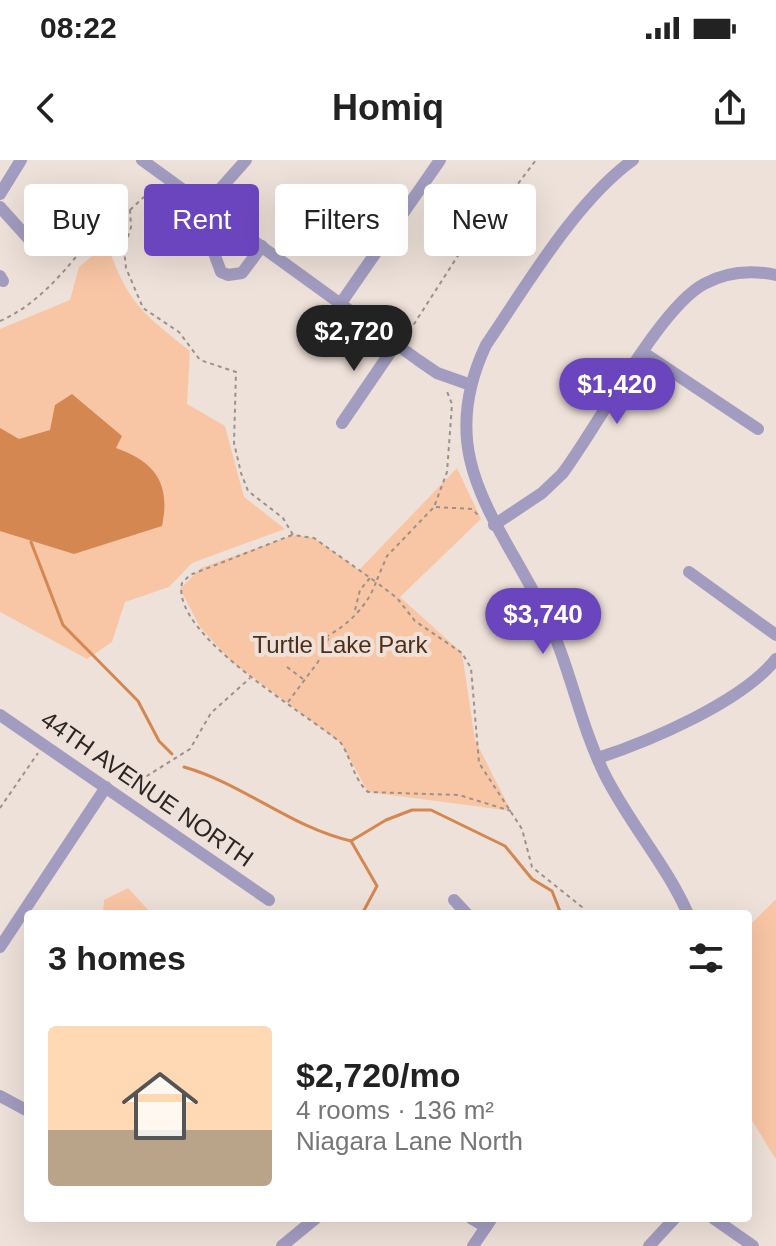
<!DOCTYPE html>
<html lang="en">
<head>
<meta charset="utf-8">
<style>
  body { margin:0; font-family:Arial,sans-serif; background:#f6f6f6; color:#222; height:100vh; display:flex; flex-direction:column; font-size:30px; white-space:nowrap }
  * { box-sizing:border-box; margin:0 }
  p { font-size:26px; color:#767676 }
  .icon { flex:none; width:44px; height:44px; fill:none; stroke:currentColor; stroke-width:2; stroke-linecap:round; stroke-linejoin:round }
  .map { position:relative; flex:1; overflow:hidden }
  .details { position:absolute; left:24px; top:750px; width:728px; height:312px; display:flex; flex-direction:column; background:#fff; border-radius:8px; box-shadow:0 8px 32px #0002 }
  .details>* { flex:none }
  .guide { position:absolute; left:24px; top:24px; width:728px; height:72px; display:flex; gap:16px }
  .price { position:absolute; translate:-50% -68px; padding:0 18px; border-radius:28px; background:#6a45bd; color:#fff; font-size:26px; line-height:52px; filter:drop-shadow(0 2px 4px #0008) }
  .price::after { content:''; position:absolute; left:50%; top:48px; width:24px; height:18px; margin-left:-12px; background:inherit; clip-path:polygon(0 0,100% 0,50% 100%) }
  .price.on { background:#222; color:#fff }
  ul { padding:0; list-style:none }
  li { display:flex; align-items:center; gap:24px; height:200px; padding:0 24px }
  li span { display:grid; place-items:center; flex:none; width:224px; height:160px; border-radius:8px; color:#555 }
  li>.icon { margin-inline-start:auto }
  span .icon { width:96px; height:96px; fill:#fffc; stroke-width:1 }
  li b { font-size:34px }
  h2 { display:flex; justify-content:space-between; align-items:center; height:96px; padding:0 24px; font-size:34px }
  .pill { padding:0 28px; border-radius:8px; background:#fff; box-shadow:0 8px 32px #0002; font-size:28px; line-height:72px }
  .pill.on { background:#6a45bd; color:#fff }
  .status { display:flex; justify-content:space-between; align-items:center; height:56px; padding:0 40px; background:#fff; direction:ltr }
  .status svg { height:22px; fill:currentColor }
  header { display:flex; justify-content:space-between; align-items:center; height:104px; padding:0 24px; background:#fff; font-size:36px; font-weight:700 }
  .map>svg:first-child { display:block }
  .green { fill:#f9c6a5 }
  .water { fill:#d48751 }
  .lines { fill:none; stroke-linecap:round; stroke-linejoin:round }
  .stream { stroke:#d48751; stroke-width:3 }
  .path { stroke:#9b918b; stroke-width:2; stroke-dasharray:4 4; stroke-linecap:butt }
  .minor { stroke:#a29cc0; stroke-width:12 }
  .labels { text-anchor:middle; stroke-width:8; stroke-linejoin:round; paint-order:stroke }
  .park-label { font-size:24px; fill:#4e2e17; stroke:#eee1d9 }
  .street-label { font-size:24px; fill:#2c2724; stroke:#eee1d9 }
</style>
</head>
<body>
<div class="status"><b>08:22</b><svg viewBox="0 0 49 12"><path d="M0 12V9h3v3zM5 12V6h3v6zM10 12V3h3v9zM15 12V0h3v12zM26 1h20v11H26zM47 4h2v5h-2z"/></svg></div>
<header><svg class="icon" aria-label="back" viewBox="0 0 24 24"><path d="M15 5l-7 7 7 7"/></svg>Homiq<svg class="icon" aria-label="share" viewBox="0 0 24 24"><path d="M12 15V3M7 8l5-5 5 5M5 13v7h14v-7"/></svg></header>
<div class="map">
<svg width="776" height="1086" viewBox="0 0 776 1086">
  <rect width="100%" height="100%" fill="#eee1d9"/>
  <g class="green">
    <path d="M107 84C128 143 142 153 190 191L187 244 225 266 244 337 285 369 192 403 169 427 125 442 112 482 87 499 0 452V169L70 140 79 107Z"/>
    <polygon points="457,308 481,359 400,437 462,493 475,580 511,651 368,632 341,583 232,502 200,467 180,429 201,408 293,375 314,378 359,410"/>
    <polygon points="128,728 150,752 155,754 103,754 104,740"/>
    <polygon points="776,739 776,998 775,998 748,954 748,775 751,764"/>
  </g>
  <path class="water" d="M72 234 122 276 116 288C155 302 171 323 162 366L74 394 0 371V268L19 279 50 270 55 245Z"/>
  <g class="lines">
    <g class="stream">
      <polyline points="31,382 63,465 138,541 159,581 172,594"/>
      <path d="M184 607C244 624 290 667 351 681L386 660 412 650H431L505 686 532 719 552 731 561 754"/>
      <polyline points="351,681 377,726 362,754"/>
    </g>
    <g class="path">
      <polyline points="130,50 159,23"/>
      <path d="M0 161C49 140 80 89 115 50H130L131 67 124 89 126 108 143 148 179 172 200 200 236 212 234 283 241 313 248 331 283 358 293 375 314 378 376 422 387 396 434 347 447 312 452 244 446 229"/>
      <polyline points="405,178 461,91 489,62 536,0"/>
      <polyline points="436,347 472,349 478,355"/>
      <path d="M292 375 190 415 182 423C170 475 306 553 341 583 352 600 353 618 368 632L459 635 511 651"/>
      <polyline points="355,450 360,430 370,418"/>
      <path d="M280 491C319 488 363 460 376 422L397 438 415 461 462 493 471 508 479 603 522 669 532 707 582 747 581 754"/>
      <polyline points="287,507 303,519"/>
      <polyline points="288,542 318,502 329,477"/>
      <polyline points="126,629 190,589 211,553 250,518"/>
      <polyline points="0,648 38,593"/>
    </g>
    <g class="minor">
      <polyline points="142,0 418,200 437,213 471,225"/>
      <path d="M633 0C576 41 526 126 486 185 433 297 498 358 545 454 570 505 579 562 604 613 628 662 666 704 688 754"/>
      <polyline points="0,34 21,0"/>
      <polyline points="206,45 246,0"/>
      <polyline points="0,47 37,88"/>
      <polyline points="232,65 214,93 221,112 228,115 242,113 262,86"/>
      <polyline points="0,116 3,121"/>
      <polyline points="341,143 440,0"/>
      <polyline points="644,193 758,269"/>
      <polyline points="342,263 396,184"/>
      <path d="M494 365 542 333 562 314C597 268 659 148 704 124 726 112 752 110 776 115"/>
      <polyline points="689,412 776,475"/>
      <polyline points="0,555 269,740"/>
      <path d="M598 598C650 581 742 542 776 499"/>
      <polyline points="454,740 467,754"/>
      <polyline points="0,787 106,627"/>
      <polyline points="0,936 28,951"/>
      <polyline points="471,1058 486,1067"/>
      <polyline points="713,1058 753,1086"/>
      <polyline points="282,1086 316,1058"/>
      <polyline points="473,1086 492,1058"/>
      <polyline points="649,1086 675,1058"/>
    </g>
  </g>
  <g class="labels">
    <g class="park-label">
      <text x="340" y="493">Turtle Lake Park</text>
    </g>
    <g class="street-label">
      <text transform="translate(147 629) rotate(35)" y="8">44TH AVENUE NORTH</text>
    </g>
  </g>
</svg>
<b class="price on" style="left:354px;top:213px">$2,720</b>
<b class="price" style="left:617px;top:266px">$1,420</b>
<b class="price" style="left:543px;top:496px">$3,740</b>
<div class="guide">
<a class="pill">Buy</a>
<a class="pill on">Rent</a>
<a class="pill">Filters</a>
<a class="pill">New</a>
</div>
<section class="details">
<h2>3 homes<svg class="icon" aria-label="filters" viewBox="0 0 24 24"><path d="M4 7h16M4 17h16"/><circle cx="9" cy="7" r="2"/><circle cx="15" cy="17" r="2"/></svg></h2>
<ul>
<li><span style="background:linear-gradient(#ffd9b3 65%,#b9a48a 0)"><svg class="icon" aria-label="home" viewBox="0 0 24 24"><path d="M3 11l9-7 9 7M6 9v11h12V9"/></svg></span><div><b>$2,720/mo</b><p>4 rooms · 136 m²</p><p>Niagara Lane North</p></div></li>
</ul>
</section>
</div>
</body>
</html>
